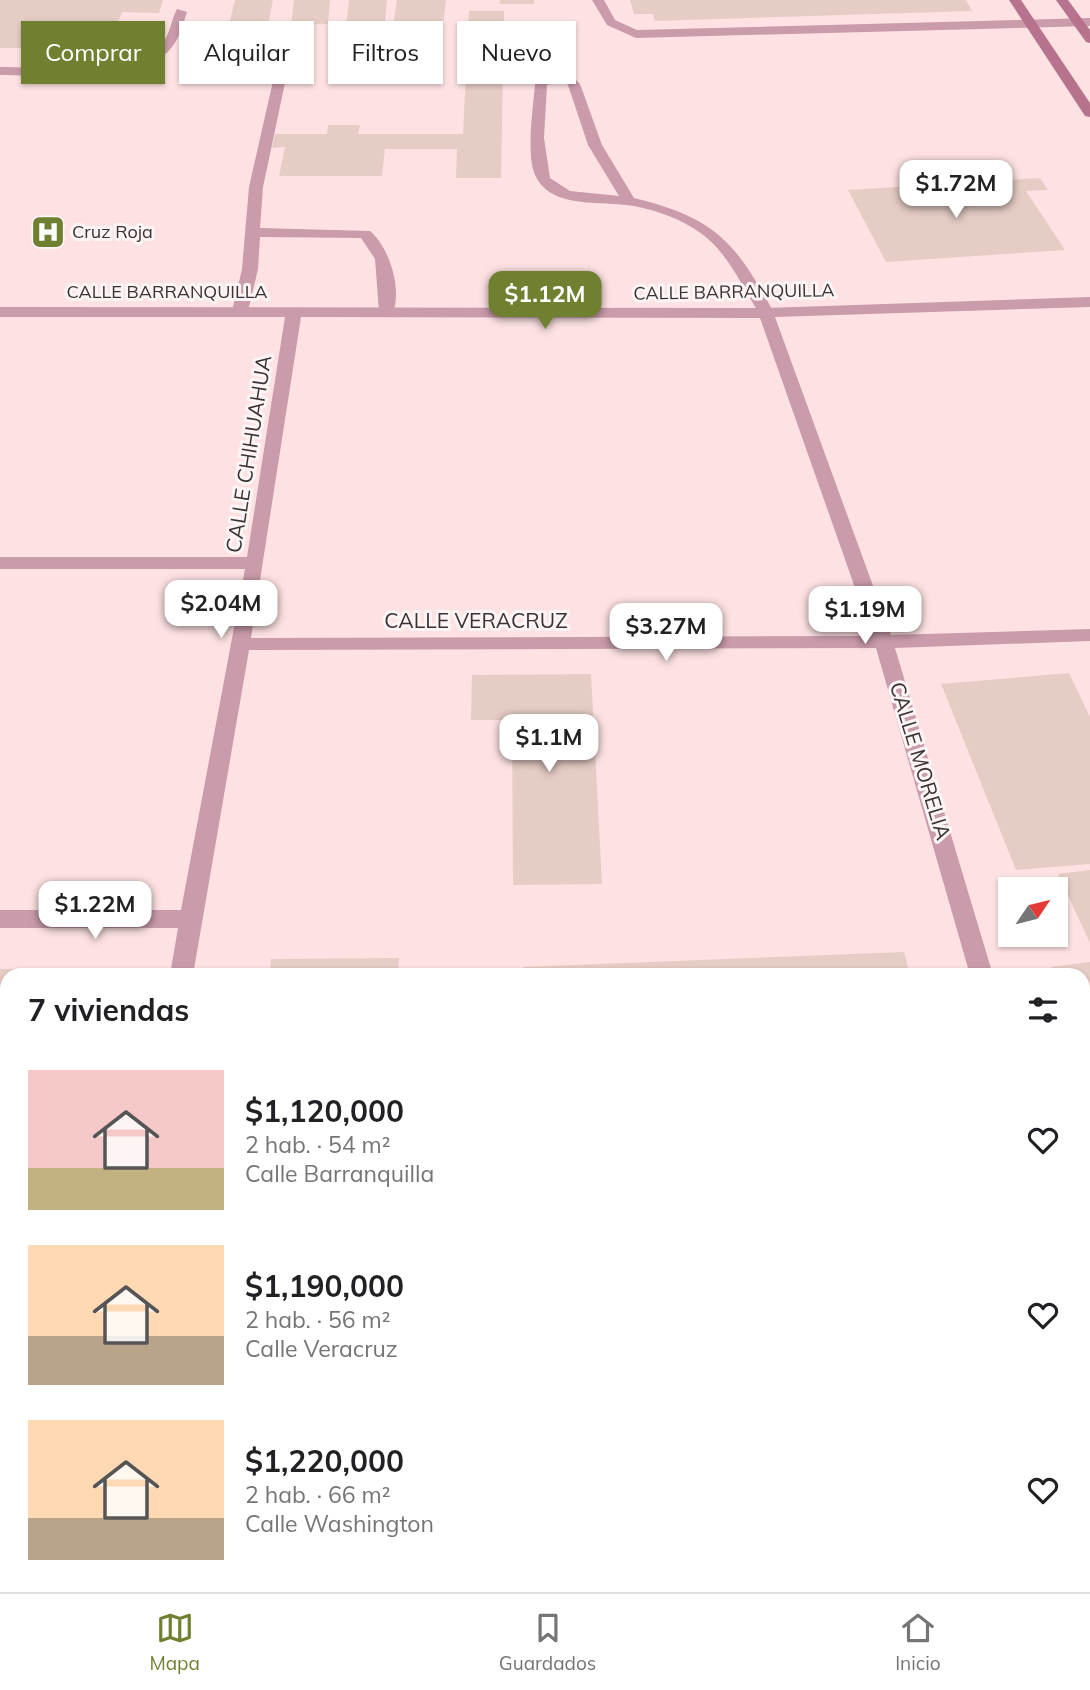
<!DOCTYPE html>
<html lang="es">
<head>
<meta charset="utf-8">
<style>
  body { margin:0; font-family:Mulish,sans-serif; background:#f2f2f2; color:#202124; height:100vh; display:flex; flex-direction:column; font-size:26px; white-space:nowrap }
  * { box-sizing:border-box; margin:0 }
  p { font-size:23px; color:#757577 }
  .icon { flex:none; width:38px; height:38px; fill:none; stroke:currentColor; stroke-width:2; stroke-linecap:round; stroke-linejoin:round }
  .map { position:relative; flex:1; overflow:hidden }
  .panel { position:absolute; left:0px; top:968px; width:1090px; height:625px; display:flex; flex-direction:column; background:#fff; border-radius:21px 21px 0 0; box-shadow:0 2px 5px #0004 }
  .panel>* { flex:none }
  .hud { position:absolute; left:21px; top:21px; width:700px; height:63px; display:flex; gap:14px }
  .needle { width:46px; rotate:55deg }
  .tools { position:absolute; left:998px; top:877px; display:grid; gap:14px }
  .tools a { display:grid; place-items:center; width:70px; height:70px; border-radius:0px; background:#fff; box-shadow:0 2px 5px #0004; font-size:35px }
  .price { position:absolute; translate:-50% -60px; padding:0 16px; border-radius:14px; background:#fff; color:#222; font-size:23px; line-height:46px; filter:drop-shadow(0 2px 4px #0008) }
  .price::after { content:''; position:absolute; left:50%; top:42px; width:21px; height:16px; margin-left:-10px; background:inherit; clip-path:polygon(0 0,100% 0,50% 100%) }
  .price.selected { background:#6f8131; color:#fff }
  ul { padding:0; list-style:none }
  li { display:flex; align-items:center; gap:21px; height:175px; padding:0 28px }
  li span { display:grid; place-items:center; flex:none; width:196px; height:140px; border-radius:0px; color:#555 }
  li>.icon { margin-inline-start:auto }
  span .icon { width:84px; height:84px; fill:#fffc; stroke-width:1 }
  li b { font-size:30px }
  h2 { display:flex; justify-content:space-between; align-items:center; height:84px; padding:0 28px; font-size:30px }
  .pill { padding:0 24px; border-radius:0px; background:#fff; box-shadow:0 2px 5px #0004; font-size:24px; line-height:63px }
  .pill.selected { background:#6f8131; color:#fff }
  .menu { display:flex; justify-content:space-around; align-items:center; height:98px; border-top:2px solid #e0e0e0; background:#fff; font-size:19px; color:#757577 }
  .menu a { display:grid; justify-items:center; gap:4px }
  .menu .selected { color:#6f8131 }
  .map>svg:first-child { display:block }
  .building { fill:#e5ccc5 }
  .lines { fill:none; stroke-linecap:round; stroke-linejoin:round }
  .lane { fill:#ca9bab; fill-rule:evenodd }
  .street { fill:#ca9bab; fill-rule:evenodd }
  .secondary { fill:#b7738d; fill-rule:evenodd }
  .highway { fill:#993b65; fill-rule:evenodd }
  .labels { text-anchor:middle; stroke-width:6; stroke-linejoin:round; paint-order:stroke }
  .far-poi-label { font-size:18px; fill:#3d3233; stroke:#fbf5f5; text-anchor:start }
  .far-street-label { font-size:18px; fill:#3d3233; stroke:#fbf5f5 }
  .street-label { font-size:21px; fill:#3d3233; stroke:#fbf5f5 }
</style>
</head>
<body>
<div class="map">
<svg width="1090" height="1592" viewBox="0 0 1090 1592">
  <rect width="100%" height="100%" fill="#fee2e3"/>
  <g class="building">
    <polygon points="0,0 163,0 159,13 122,12 108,48 0,48"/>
    <polygon points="235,0 273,0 268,25 229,25"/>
    <polygon points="294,0 330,0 328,24 291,25"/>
    <polygon points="349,0 387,0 385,24 346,25"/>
    <polygon points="397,0 446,0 443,26 393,26"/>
    <rect x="500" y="0" width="34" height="4"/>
    <polygon points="630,0 966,0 972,11 655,21 653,14 634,14"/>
    <polygon points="469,11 504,11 501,178 456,178 457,149 385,149 382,176 279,176 285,147 272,148 275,134 327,134 328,125 360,125 358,134 463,134"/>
    <polygon points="1040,178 1048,190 1026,191 1065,250 886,262 848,190"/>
    <polygon points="1069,673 1090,717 1090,864 1016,870 941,684"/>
    <polygon points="591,674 602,884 513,885 512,720 471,720 472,675"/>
    <polygon points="1090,870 1090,943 1058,874"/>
    <polygon points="904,952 910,975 523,975 523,967"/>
    <polygon points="399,958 398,975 270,975 271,959"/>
    <polygon points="1090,962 1090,1054 1083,1039 1083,975 1055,975 1051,967"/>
    <polygon points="98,968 97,975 7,975 7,1407 0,1407 3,1381 0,1381 0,969"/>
  </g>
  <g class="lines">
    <g class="lane">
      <path d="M177 9 187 12C183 24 180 37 172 47 142 86 45 75 0 75V67C43 67 131 78 162 44 170 35 171 20 177 9Z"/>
      <path d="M286 46 292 50 263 187 260 228 370 231C390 248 403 291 392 315L387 317 379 312 375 259 361 238 260 237 258 269 248 311 240 316 232 311 242 269 249 187 280 50Z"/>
      <path d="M558 72 571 75 580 84 602 145 634 198C715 218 735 241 774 313L771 316H761C740 284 727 248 693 228 674 216 649 208 627 205 593 201 541 209 532 165 528 138 533 110 535 84L545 76ZM561 80 568 85 588 145 619 196 570 191 550 178 544 138 547 85Z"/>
    </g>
    <g class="street">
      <polygon points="592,0 604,0 615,20 637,30 1090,18 1090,26 636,38 607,25"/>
      <path d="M1090 297V307L775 317 891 635 1090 629V641L895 648 993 975H970L876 648 249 650 193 975H170L178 928H0V910H181L245 569H0V557H247L285 317H0V307L766 308ZM301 317 760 318 872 636 251 638Z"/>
      <polygon points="1083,1357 1090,1360 1090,1409 1083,1407"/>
    </g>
    <g class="secondary">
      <polygon points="1009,0 1021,0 1090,103 1090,117 1085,116"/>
      <polygon points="1056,0 1068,0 1090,30 1090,43 1086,42"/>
    </g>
    <g class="highway">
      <rect x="0" y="1486" width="7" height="28"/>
      <rect x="1083" y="1492" width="7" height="28"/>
    </g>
  </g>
  <defs>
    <g id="hospital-square" transform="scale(1.75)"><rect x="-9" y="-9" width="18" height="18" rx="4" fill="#6f8131" stroke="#fbf5f5"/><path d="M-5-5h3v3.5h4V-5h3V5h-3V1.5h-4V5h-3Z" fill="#fff"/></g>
  </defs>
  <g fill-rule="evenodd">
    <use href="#hospital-square" x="48" y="232"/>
  </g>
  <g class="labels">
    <g class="far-poi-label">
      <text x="72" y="238">Cruz Roja</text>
    </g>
    <g class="far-street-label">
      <text x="167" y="298">CALLE BARRANQUILLA</text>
      <text transform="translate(734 292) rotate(-1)" y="6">CALLE BARRANQUILLA</text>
    </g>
    <g class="street-label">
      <text transform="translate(249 454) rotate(-81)" y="7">CALLE CHIHUAHUA</text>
      <text x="476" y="628">CALLE VERACRUZ</text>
      <text transform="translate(920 761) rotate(73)" y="7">CALLE MORELIA</text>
    </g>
  </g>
</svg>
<div class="tools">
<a><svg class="needle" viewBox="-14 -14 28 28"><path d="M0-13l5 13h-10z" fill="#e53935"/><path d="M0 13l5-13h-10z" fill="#757577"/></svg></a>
</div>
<b class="price" style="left:956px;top:220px">$1.72M</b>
<b class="price selected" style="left:545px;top:331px">$1.12M</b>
<b class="price" style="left:221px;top:640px">$2.04M</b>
<b class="price" style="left:865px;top:646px">$1.19M</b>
<b class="price" style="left:666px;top:663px">$3.27M</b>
<b class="price" style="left:549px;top:774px">$1.1M</b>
<b class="price" style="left:95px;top:941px">$1.22M</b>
<div class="hud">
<a class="pill selected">Comprar</a>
<a class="pill">Alquilar</a>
<a class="pill">Filtros</a>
<a class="pill">Nuevo</a>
</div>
<section class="panel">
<h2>7 viviendas<svg class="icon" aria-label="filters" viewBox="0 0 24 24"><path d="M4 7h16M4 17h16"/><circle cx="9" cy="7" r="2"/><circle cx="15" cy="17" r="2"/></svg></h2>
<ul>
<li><span style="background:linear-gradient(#f6c9c9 70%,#c2b280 0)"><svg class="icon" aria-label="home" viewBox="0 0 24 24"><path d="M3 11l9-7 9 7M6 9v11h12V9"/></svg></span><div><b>$1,120,000</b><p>2 hab. · 54 m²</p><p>Calle Barranquilla</p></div><svg class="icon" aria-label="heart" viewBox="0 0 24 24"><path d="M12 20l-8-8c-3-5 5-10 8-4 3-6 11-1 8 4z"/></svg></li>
<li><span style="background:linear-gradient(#ffd9b3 65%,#b9a48a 0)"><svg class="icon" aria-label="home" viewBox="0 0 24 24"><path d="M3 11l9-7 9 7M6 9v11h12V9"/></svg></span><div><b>$1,190,000</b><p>2 hab. · 56 m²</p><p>Calle Veracruz</p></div><svg class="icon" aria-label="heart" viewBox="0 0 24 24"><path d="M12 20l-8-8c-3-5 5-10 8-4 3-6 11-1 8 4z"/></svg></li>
<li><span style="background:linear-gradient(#ffd9b3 70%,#b9a48a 0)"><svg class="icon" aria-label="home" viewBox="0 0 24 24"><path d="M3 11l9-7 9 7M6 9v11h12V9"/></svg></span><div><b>$1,220,000</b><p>2 hab. · 66 m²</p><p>Calle Washington</p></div><svg class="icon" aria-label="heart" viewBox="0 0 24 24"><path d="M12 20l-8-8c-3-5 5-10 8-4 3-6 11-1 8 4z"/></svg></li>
</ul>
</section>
</div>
<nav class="menu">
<a class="selected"><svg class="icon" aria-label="map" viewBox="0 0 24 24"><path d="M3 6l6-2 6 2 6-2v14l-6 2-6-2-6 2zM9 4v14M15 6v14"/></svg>Mapa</a>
<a><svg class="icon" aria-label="saved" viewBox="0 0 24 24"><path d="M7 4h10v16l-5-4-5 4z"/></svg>Guardados</a>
<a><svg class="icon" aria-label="home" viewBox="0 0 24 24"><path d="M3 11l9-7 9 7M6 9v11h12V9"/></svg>Inicio</a>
</nav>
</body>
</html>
